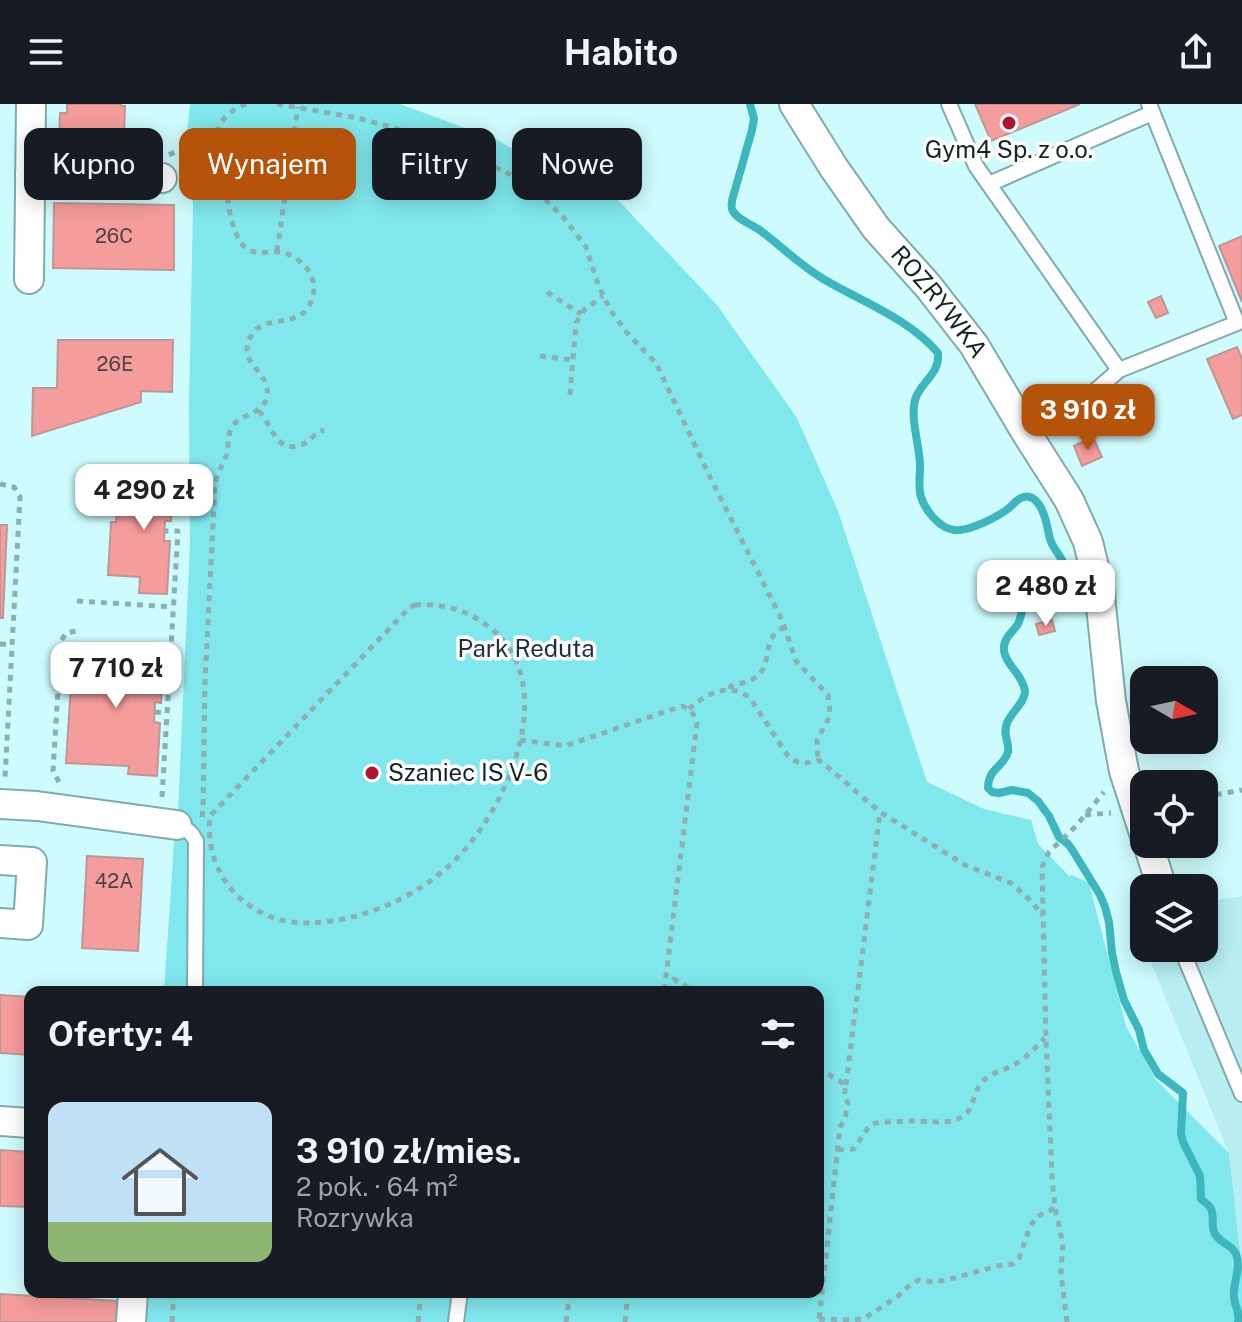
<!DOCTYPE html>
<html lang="pl">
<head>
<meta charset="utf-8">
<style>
  body { margin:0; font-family:"Public Sans",sans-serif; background:#20242c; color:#f1f3f6; height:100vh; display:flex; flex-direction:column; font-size:30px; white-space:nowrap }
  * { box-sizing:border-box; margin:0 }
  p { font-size:26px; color:#9ea1a6 }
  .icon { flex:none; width:44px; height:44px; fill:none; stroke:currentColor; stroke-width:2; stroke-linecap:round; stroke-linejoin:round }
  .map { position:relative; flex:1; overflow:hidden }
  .drawer { position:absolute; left:24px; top:882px; width:800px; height:312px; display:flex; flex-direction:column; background:#171b24; border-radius:16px; box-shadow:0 4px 20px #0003 }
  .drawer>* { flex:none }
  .guide { position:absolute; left:24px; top:24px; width:800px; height:72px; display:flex; gap:16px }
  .needle { width:52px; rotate:99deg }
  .tools { position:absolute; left:1130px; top:562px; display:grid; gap:16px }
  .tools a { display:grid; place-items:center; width:88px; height:88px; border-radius:16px; background:#171b24; box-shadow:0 4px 20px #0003; font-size:40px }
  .price { position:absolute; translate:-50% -68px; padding:0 18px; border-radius:16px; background:#fff; color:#222; font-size:26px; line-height:52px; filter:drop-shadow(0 2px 4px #0008) }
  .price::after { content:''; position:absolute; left:50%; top:48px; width:24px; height:18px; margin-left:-12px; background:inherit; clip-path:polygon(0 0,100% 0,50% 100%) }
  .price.active { background:#b45309; color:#fff }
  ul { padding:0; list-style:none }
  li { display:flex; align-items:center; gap:24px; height:200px; padding:0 24px }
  li span { display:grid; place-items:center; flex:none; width:224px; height:160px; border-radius:16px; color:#555 }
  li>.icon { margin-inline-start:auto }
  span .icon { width:96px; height:96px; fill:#fffc; stroke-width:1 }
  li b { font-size:34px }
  h2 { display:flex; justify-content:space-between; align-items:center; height:96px; padding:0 24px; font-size:34px }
  .tag { padding:0 28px; border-radius:16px; background:#171b24; box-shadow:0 4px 20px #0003; font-size:28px; line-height:72px }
  .tag.active { background:#b45309; color:#fff }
  header { display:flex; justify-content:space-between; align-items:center; height:104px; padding:0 24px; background:#171b24; font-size:36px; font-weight:700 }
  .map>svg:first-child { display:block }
  .built { fill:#b8eef1 }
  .green { fill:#80e8ed }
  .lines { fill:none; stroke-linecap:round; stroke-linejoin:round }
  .stream { stroke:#3db7bd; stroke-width:8 }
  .building { fill:#f59d9c; stroke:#bd9795; stroke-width:2 }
  .lane-casing { stroke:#80aaac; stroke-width:18 }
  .street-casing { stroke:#80aaac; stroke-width:32 }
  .path { stroke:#8cb0b1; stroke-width:5; stroke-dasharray:6 6; stroke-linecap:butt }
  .lane { stroke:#fff; stroke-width:14 }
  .street { stroke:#fff; stroke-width:28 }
  .poi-dot { fill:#ab162e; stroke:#fefefe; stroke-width:3 }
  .labels { text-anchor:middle; stroke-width:7; stroke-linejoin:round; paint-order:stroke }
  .number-label { font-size:20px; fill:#4c4343 }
  .poi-label { font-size:24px; fill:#132525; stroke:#fefefe }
  .street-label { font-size:24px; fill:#132525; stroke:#fefefe }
  .park-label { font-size:24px; fill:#1d3233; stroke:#fefefe }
</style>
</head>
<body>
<header><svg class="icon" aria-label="menu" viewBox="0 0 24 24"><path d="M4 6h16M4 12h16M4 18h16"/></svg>Habito<svg class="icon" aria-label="share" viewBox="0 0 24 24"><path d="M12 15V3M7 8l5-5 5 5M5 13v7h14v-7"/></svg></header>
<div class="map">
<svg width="1242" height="1218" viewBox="0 0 1242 1218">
  <rect width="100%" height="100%" fill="#cefbfd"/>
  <polygon class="built" points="1242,792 1242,1166 1229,1049 1145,844 1204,844 1204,798"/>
  <polygon class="green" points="190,0 400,0 495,35 594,89 601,78 717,201 797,314 838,407 927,678 984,705 1031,716 1038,740 1069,772 1072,771 1089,779 1126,922 1156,976 1229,1049 1242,1166 1242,1218 142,1218 144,1188 818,1188 818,888 164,888 174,740 178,708 190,440 189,301 193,101 186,36"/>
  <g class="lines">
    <path class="stream" d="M750 0 754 15 752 26 733 93C732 94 731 104 732 105 735 115 753 121 761 127 782 143 801 162 825 176 863 198 909 215 938 249 940 271 920 278 915 296 910 315 920 343 920 362 920 372 918 383 921 393 925 406 939 424 954 426 968 428 998 413 1009 404 1014 400 1017 394 1024 393 1027 392 1032 393 1035 396 1045 405 1047 423 1050 435 1053 446 1065 455 1066 467 1068 498 1035 486 1024 503 1021 508 1021 514 1018 520 1015 525 1010 529 1007 534 998 548 1010 560 1018 571 1021 576 1025 582 1025 588 1024 600 1011 608 1007 619 1002 631 1010 638 1008 648 1004 663 988 664 988 684L992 688 999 689 1012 686 1028 689 1038 697 1049 712 1059 733 1068 740 1073 747 1100 791 1105 803 1109 818 1112 849 1116 868 1124 896 1139 926 1144 946 1158 970 1183 989 1181 1030 1183 1038 1200 1072 1201 1095C1204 1098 1208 1100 1210 1103 1215 1110 1211 1120 1214 1128 1218 1139 1232 1140 1236 1150 1242 1164 1232 1180 1234 1194 1235 1203 1240 1208 1238 1218"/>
  </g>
  <g class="building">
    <polygon points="67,0 121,0 121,2 125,2 124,36 100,35 100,42 59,42 60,9 67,9"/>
    <polygon points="975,0 1080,0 991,37"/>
    <polygon points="54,99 174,101 174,166 53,164"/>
    <polygon points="1242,132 1242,198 1219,142"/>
    <polygon points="1161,192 1168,209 1156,214 1148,198"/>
    <polygon points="58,236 173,236 172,288 141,287 141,298 32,332 33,284 57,284"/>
    <polygon points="1237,243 1242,255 1242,311 1233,315 1207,255"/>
    <polygon points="1093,333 1102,353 1082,362 1074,342"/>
    <polygon points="146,362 174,364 171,417 165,417 164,437 170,437 167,490 139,489 140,473 108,471 111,418 116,418 117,405 121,405 122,393 128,393 130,377 145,378"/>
    <polygon points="0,421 7,421 3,514 0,514"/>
    <polygon points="1052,516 1055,527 1039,531 1036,520"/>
    <polygon points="136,544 164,545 161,599 155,598 154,618 160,619 157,672 128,670 129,662 66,659 73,548 135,552"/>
    <polygon points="87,752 143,755 138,847 82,844"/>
    <polygon points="0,891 30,893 30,951 0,949"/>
    <polygon points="0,1046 30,1048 30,1103 0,1102"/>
    <polygon points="0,1190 118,1197 117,1218 0,1218"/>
  </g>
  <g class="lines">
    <g class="lane-casing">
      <g id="lane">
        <polyline points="949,0 976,62 1119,266"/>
        <polyline points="989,80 1152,9"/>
        <polyline points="1027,330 1068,311 1119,266 1237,219 1149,0"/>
        <path d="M177 721C186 724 192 728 196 737L195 888"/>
        <polyline points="1181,844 1242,990"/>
        <polyline points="456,1218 460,1188"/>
      </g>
    </g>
    <g class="street-casing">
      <g id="street">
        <path id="s1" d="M794 0 834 64 876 124 928 182 974 241 1027 330 1069 396 1088 438 1099 483 1111 597 1124 667 1144 729"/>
        <polyline points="30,70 162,74"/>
        <polyline points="29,175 31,0"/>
        <polyline points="0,700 37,702 177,721"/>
        <polyline points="1148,740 1162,784"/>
        <polyline points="0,756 32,758 28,821 0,819"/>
        <polyline points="0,1017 30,1019"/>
        <polyline points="131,1218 133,1188"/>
      </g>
    </g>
    <g class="path">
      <polyline points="277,0 358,14 391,23 452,43 518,74 543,93 563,113 586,143 599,183 611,207 628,230 656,259 711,375 782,516 796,557 828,591 830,608 828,616 817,636 818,656"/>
      <polyline points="169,51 218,25"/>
      <polyline points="277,147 298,3"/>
      <polyline points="547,188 581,210"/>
      <polyline points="540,252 573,256"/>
      <polyline points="570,291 576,219 584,206 603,192"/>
      <path d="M259 307C272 321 276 350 301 341 311 338 313 329 324 326"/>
      <polyline points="0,380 14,383 20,393 5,674"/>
      <polyline points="77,497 173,503"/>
      <path d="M415 501C445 499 471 507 494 527 556 582 512 690 467 743 436 780 391 805 343 815 312 821 283 822 255 805 222 786 206 750 210 712L410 503Z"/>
      <polyline points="0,540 12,541"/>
      <path d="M730 585 731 582C739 580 749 578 756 573 774 560 760 535 784 523"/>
      <path d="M689 605C706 589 730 578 750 594L788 652C798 661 806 660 818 656L823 659 880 708 965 761 1011 779 1033 799 1042 812"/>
      <polyline points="155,608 167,609"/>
      <path d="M520 636 565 642 682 602C691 606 694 609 697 619L664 888"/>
      <polyline points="59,678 53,667 61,537 66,529 81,526"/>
      <polyline points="162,693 178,427 165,427"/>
      <polyline points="1204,693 1242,686"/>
      <polyline points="1085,711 1111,709"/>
      <path d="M202 713 203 706 205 576 215 381C217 370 222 362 226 352 229 343 227 332 232 323 241 308 263 312 267 292 272 268 235 260 251 232 264 208 299 227 311 198 314 191 315 182 312 174 310 167 304 160 297 155 277 140 259 155 246 144 228 130 226 78 223 57 221 47 216 38 218 27 220 14 235 3 247 0"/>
      <polyline points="672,888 674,875 695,888"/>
      <polyline points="818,964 846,981 844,992 848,999 845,1014 840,1023 819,1216"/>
      <polyline points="846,981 880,708"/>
      <path d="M838 1046 854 1045 869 1022 875 1019C887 1018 900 1017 912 1017 929 1017 954 1022 967 1009 975 999 974 985 984 976 992 968 1007 966 1017 959 1027 953 1036 943 1045 934"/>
      <polyline points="818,1141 828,1147"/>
      <polyline points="819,1215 853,1216 865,1214 898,1192 910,1181 919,1176 933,1178 947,1176 997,1162 1013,1160 1019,1154 1030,1123 1036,1113 1055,1104"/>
      <polyline points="172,1218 174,1188"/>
      <polyline points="418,1218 421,1188"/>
      <polyline points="566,1218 570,1188"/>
      <polyline points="625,1218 628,1188"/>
      <polyline points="1067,1218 1061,1169 1063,1140 1055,1104 1052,1074 1046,934 1042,763 1049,748 1076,722 1104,688"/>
    </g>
    <use href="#lane" class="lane"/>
    <use href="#street" class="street"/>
  </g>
  <g class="poi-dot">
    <circle cx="1009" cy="19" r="8"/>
    <circle cx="372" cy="669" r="8"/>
  </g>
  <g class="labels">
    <g class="number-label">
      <text x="114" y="139">26C</text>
      <text x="115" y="267">26E</text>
      <text x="114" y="784">42A</text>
    </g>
    <g class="poi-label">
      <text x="1009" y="54">Gym4 Sp. z o.o.</text>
      <text x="388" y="677" text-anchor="start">Szaniec IS V-6</text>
    </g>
    <g class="street-label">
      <text dy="8" stroke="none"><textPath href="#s1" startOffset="246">ROZRYWKA</textPath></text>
    </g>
    <g class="park-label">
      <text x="526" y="553">Park Reduta</text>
    </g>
  </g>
</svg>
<div class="tools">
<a><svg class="needle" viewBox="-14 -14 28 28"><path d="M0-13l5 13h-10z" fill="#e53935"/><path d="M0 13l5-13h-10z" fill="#9ea1a6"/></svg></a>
<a><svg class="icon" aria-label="locate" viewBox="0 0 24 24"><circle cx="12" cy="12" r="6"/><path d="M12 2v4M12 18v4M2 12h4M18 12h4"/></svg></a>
<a><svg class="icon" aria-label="layers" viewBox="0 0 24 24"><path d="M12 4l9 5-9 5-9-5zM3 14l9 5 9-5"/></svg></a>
</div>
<b class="price active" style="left:1088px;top:348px">3 910 zł</b>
<b class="price" style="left:144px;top:428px">4 290 zł</b>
<b class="price" style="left:1046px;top:524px">2 480 zł</b>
<b class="price" style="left:116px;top:606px">7 710 zł</b>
<div class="guide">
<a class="tag">Kupno</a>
<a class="tag active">Wynajem</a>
<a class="tag">Filtry</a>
<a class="tag">Nowe</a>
</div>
<section class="drawer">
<h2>Oferty: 4<svg class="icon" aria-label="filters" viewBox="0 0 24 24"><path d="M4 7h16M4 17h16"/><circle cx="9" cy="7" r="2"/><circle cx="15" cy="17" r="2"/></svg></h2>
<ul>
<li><span style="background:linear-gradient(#bfe0f5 75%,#8fb573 0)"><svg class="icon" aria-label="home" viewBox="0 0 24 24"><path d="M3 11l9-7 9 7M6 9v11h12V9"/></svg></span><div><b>3 910 zł/mies.</b><p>2 pok. · 64 m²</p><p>Rozrywka</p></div></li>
</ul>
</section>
</div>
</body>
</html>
